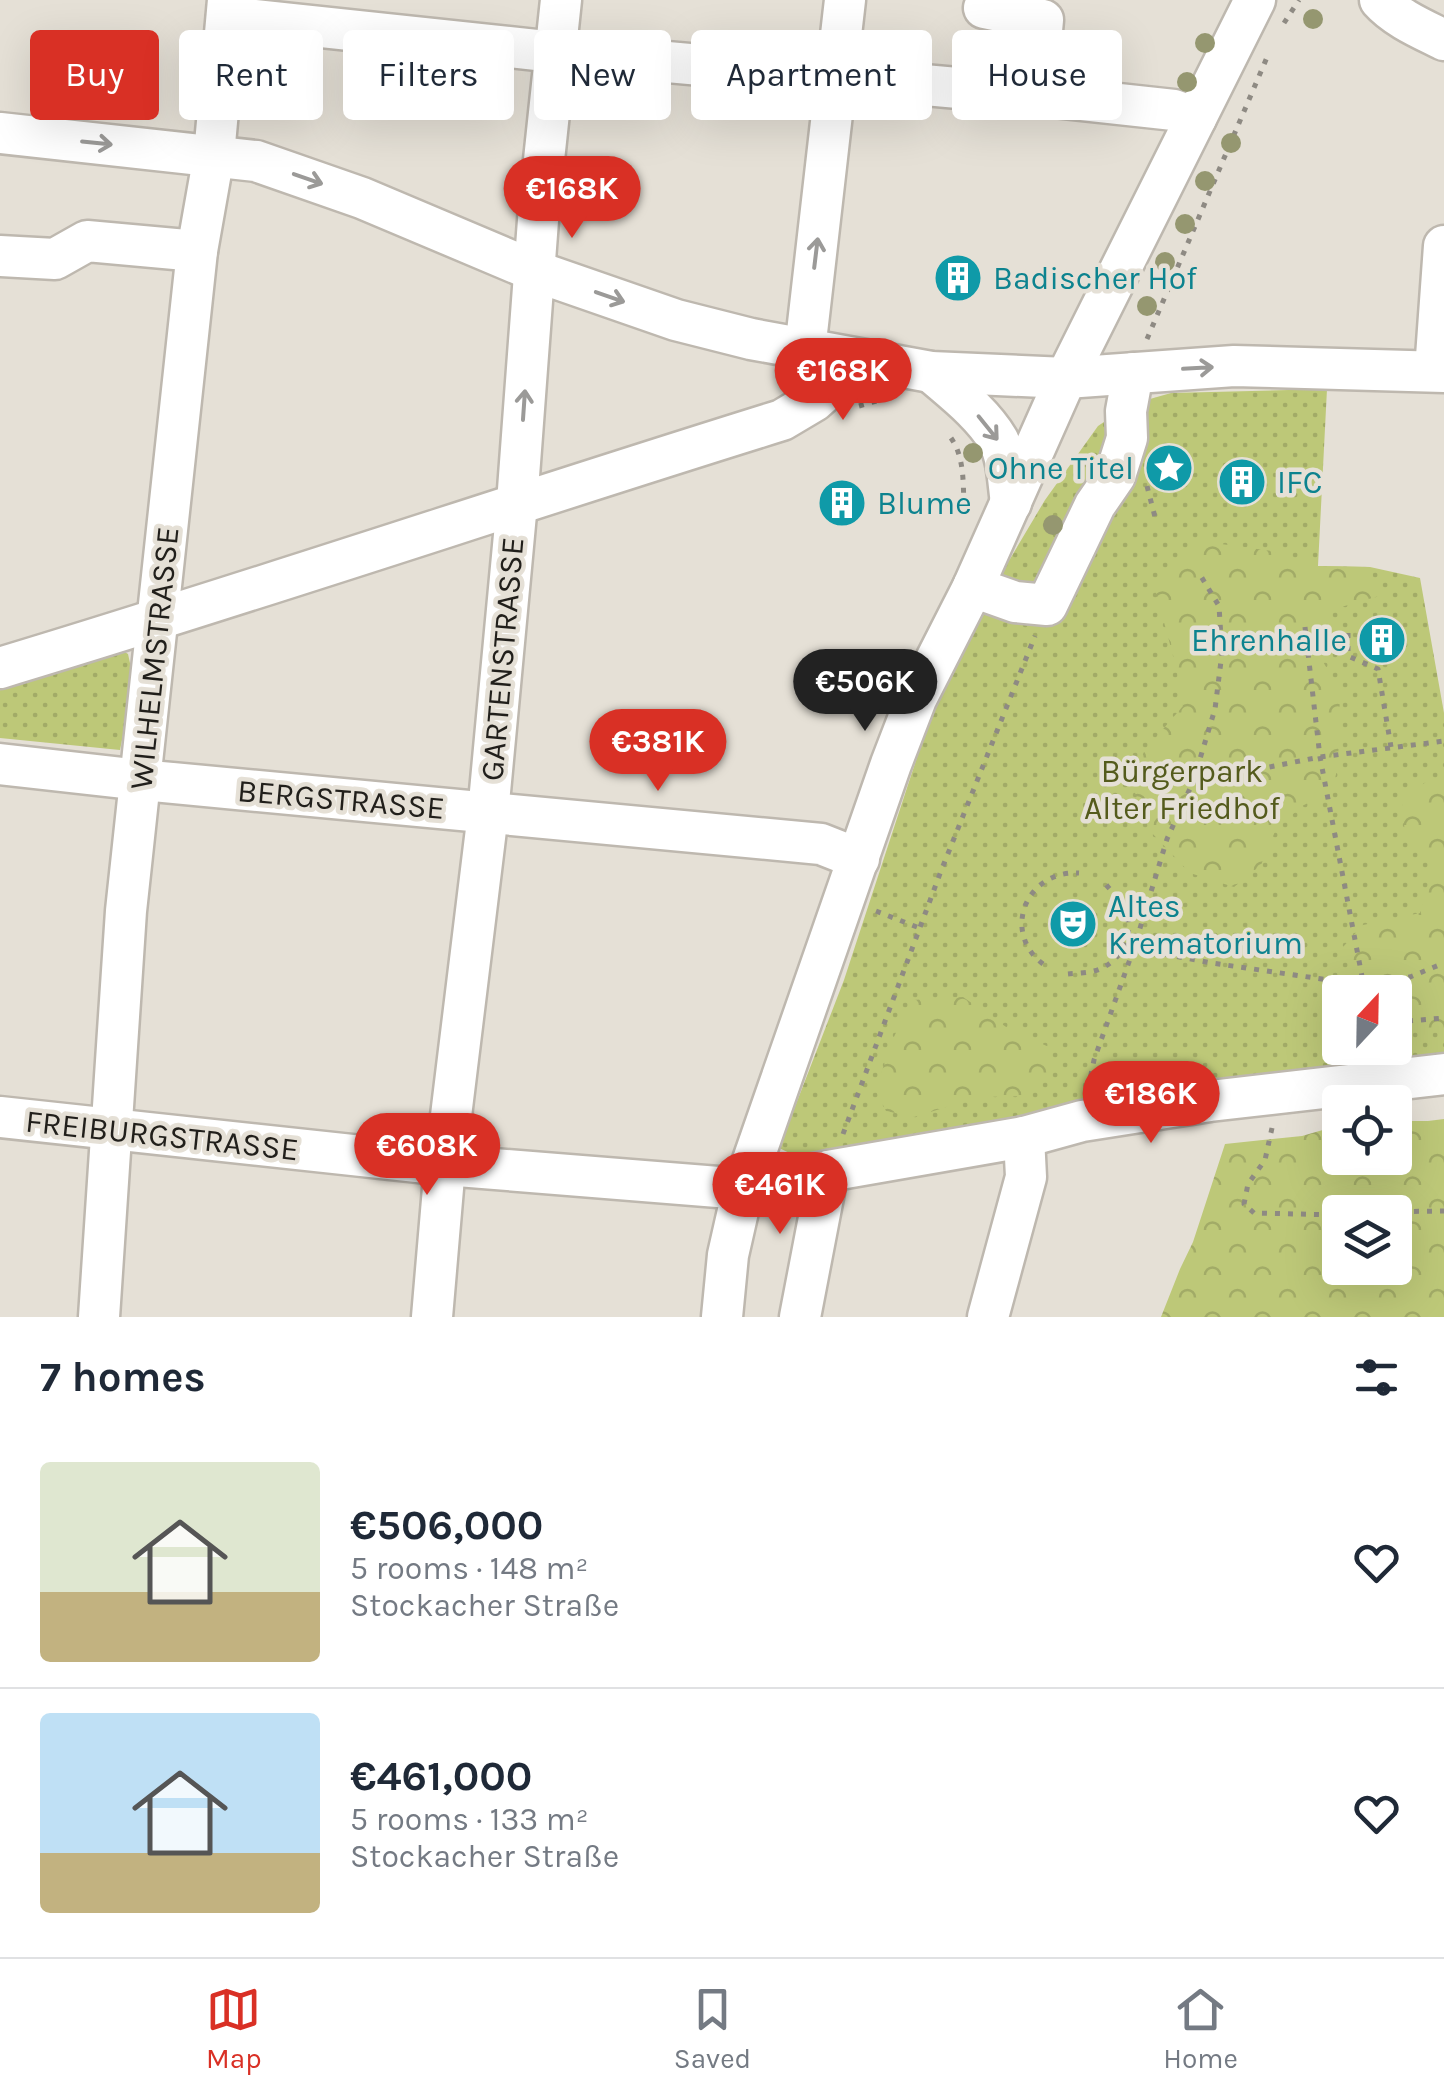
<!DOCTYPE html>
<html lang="en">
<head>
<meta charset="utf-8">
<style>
  body { margin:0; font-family:Karla,sans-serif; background:#f6f6f7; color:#1f2937; height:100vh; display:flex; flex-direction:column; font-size:38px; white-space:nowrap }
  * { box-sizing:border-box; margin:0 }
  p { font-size:32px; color:#747a83 }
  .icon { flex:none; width:55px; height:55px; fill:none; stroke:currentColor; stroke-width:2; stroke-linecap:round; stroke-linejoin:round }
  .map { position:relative; height:1317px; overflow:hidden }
  .panel { display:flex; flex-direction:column; background:#fff; flex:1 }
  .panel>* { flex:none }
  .banner { position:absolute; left:30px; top:30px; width:1385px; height:90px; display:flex; gap:20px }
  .needle { width:65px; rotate:22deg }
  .controls { position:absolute; left:1322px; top:975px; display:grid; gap:20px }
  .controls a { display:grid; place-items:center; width:90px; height:90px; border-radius:10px; background:#fff; box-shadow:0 10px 40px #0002; font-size:50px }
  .price { position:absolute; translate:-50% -85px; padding:0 22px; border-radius:35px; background:#d93025; color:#fff; font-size:32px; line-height:65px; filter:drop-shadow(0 2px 5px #0008) }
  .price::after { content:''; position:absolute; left:50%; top:60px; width:30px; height:22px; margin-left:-15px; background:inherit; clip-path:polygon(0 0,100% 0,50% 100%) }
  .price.selected { background:#222; color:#fff }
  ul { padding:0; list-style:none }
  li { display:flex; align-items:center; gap:30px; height:250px; padding:0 40px }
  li+li { border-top:2px solid #e0e1e3 }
  li span { display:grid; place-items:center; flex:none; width:280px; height:200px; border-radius:10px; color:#555 }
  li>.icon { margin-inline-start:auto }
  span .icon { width:120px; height:120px; fill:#fffc; stroke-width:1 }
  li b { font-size:42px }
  h2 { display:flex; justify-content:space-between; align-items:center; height:120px; padding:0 40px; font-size:42px }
  .pill { padding:0 35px; border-radius:10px; background:#fff; box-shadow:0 10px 40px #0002; font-size:35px; line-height:90px }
  .pill.selected { background:#d93025; color:#fff }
  .dock { display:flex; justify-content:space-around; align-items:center; height:140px; border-top:2px solid #e0e1e3; background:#fff; font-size:28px; color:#747a83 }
  .dock a { display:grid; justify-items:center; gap:5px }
  .dock .selected { color:#d93025 }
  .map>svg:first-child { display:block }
  .grass { fill:url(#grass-dots); fill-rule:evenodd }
  .forest { fill:url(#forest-crowns); fill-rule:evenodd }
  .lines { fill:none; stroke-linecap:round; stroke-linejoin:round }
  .minor-casing { stroke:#beb8af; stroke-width:45 }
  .path { stroke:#8e8a83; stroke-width:5; stroke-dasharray:5 8; stroke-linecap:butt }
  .minor { stroke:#fff; stroke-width:40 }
  .tree { fill:#959770 }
  .oneway { stroke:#9b9a98 }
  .labels { text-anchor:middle; stroke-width:9; stroke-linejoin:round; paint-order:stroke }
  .culture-label { font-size:32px; fill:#0d838f; stroke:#e5e0d6; text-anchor:start }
  .street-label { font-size:32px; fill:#211f1b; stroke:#e5e0d6 }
  .park-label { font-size:32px; fill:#545b1c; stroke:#e5e0d6 }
</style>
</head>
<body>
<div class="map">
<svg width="1444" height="1317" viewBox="0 0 1444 1317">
  <defs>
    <pattern id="grass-dots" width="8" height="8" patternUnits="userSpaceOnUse" patternTransform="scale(2.5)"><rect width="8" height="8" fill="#bdc878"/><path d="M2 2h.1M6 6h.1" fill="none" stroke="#a2ab67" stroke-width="1.8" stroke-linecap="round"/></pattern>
    <pattern id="forest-crowns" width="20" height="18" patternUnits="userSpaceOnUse" patternTransform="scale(2.5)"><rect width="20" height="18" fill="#bdc878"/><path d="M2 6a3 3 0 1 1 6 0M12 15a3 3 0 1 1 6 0" fill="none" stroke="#a2ab67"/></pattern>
  </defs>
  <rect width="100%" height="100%" fill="#e5e0d6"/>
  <g class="grass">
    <path d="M1327 389 1318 566 1370 567 1420 578 1444 713V1056L1216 1079 798 1157 779 1148 844 980 924 736 976 616 1045 500 1098 426 1129 405 1171 393ZM1340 992H1395V1048H1340Z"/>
    <polygon points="115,646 128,654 134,681 120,750 0,738 0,683"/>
  </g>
  <g class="forest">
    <polygon points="1199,541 1272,551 1318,566 1370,567 1379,596 1331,610 1318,653 1340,691 1338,766 1332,791 1302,806 1276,829 1261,865 1234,887 1190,873 1150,831 1130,780 1145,750 1183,706 1176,666 1153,582"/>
    <polygon points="1431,779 1444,783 1444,1034 1395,1025 1395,992 1356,992 1343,947 1363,925 1420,913 1434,864 1405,836 1402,797"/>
    <polygon points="963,997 1009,1029 1049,1047 1054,1072 1028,1096 979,1097 914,1117 886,1111 876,1091 890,1045 912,1000"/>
    <path d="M1444 1119V1317H1161L1180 1269 1193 1242 1225 1144 1302 1136 1340 1125V1158H1395V1121H1428ZM1395 1212V1268H1340V1212Z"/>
  </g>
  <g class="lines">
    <g class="minor-casing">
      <g id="minor">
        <path d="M1380 0C1396 18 1422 29 1444 40"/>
        <polyline points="984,8 1043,20 1036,95"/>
        <polyline points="227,17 555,52 1036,95 1174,110 1196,118"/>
        <polyline points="0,133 256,161 362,198 535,271 676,320 751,339 931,372 1066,378 1234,366 1444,372"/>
        <polyline points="0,256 55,259 87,241 197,251"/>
        <polyline points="805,350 845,0"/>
        <polyline points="1435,371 1444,246"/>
        <path d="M931 372C954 392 982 413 998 440 1008 458 1008 483 1011 503"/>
        <polyline points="973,587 1015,602 1047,605 1095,505 1115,476 1127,438 1126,411 1133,373"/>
        <path d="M0 668C262 589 521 501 782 420L814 401 860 360"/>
        <polyline points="0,764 141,780 821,844 859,859"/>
        <polyline points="0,1117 445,1165 743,1189 828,1171 1024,1137 1082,1121 1210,1101 1444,1074"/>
        <polyline points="99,1317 126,911 197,251 214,155 228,0"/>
        <polyline points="432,1317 445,1165 488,813 517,503 539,207 561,0"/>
        <polyline points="722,1317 728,1255 743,1189 891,764 916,699 973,587 1066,378 1255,0"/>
        <polyline points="800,1317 828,1171"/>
        <polyline points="988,1317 1026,1177 1024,1137"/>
      </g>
    </g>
    <g class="path">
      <polyline points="1284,23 1299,0"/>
      <polyline points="1147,339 1268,55"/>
      <polyline points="859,406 887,398"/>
      <path d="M951 438C965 458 963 485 964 509L968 513"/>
      <polyline points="1147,486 1155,517"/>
      <polyline points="1305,627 1320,757 1365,992"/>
      <polyline points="1348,633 1348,656 1378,669 1391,747"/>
      <polyline points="1193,782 1320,757 1444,741"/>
      <polyline points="876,911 922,929"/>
      <polyline points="1126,947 1212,963 1363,985 1410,977 1444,963"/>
      <path d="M1043 964C1001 932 1026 870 1079 873"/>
      <path d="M1068 974C1078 973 1091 973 1100 969 1124 958 1136 932 1124 908 1119 898 1110 890 1104 882"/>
      <polyline points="1395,1022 1444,1018"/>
      <polyline points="1088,1089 1094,1060 1134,948 1167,839 1193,782 1215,709 1222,653 1219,606 1199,573"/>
      <polyline points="1272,1128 1265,1160 1248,1184 1244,1204 1254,1213 1340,1215"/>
      <polyline points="843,1134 941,871 1035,636"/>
      <polyline points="1375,1212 1444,1211"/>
    </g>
    <use href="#minor" class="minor"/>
  </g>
  <g class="tree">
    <circle cx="1313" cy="19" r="10"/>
    <circle cx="1205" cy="43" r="10"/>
    <circle cx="1187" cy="82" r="10"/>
    <circle cx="1231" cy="143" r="10"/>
    <circle cx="1205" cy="181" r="10"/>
    <circle cx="1185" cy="224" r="10"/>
    <circle cx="1165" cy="262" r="10"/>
    <circle cx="1147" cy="306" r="10"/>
    <circle cx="973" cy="453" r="10"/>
    <circle cx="1053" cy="525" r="10"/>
  </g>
  <defs><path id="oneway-shaft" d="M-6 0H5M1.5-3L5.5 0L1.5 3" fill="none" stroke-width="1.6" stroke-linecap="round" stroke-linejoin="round" transform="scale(2.5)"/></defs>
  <g class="oneway">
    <use href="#oneway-shaft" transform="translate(97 143) rotate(6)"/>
    <use href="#oneway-shaft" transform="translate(308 179) rotate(19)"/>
    <use href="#oneway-shaft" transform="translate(816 253) rotate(-83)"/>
    <use href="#oneway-shaft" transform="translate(610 297) rotate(19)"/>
    <use href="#oneway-shaft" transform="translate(1198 368) rotate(-3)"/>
    <use href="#oneway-shaft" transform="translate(524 405) rotate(-86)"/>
    <use href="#oneway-shaft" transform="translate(988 428) rotate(51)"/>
  </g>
  <defs>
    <g id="building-disc" transform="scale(2.5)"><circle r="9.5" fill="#0f9aa8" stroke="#e5e0d6"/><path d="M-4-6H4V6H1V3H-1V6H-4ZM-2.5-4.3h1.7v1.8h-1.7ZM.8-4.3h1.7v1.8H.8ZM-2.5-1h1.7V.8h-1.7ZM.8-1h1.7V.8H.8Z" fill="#fff"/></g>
    <g id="sight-disc" transform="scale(2.5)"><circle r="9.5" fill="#0f9aa8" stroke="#e5e0d6"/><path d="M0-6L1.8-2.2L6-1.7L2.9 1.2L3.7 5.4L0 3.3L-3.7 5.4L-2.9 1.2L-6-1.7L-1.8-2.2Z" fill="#fff"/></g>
    <g id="theatre-disc" transform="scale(2.5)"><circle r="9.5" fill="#0f9aa8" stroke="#e5e0d6"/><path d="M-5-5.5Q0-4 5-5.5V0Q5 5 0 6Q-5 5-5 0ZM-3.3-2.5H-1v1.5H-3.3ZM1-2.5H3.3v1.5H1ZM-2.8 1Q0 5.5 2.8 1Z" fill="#fff"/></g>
  </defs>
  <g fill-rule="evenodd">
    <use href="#building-disc" x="958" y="278"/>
    <use href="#sight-disc" x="1169" y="468"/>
    <use href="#building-disc" x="1242" y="482"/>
    <use href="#building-disc" x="842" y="503"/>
    <use href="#building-disc" x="1382" y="640"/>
    <use href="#theatre-disc" x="1073" y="924"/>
  </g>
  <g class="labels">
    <g class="culture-label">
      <text x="993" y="289">Badischer Hof</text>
      <text x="1134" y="479" text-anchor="end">Ohne Titel</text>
      <text x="1277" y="493">IFC</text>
      <text x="877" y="514">Blume</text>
      <text x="1347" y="651" text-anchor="end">Ehrenhalle</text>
      <text x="1108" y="917">Altes<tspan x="1108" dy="37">Krematorium</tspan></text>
    </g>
    <g class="street-label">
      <text transform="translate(154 658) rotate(-84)" y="11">WILHELMSTRASSE</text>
      <text transform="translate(502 659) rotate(-85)" y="11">GARTENSTRASSE</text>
      <text transform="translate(341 799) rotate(5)" y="11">BERGSTRASSE</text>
      <text transform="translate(162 1135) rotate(6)" y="11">FREIBURGSTRASSE</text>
    </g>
    <g class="park-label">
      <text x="1182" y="782">Bürgerpark<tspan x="1182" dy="37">Alter Friedhof</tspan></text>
    </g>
  </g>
</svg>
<div class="controls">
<a><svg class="needle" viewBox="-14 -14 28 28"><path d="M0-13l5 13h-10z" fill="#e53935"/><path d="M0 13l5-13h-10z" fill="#747a83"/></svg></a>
<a><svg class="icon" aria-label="locate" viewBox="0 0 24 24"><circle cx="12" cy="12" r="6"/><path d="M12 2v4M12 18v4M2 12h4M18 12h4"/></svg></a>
<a><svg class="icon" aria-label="layers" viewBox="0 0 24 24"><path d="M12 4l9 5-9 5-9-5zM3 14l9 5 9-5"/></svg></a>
</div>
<b class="price" style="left:572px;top:241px">€168K</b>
<b class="price" style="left:843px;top:423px">€168K</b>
<b class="price selected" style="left:865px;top:734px">€506K</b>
<b class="price" style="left:658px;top:794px">€381K</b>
<b class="price" style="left:1151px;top:1146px">€186K</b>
<b class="price" style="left:427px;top:1198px">€608K</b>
<b class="price" style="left:780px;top:1237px">€461K</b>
<div class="banner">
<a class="pill selected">Buy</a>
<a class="pill">Rent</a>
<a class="pill">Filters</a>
<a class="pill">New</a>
<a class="pill">Apartment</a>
<a class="pill">House</a>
</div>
</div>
<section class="panel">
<h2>7 homes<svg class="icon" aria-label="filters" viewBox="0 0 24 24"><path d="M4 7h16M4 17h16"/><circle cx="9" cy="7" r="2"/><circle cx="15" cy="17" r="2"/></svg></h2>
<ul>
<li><span style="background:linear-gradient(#dfe7d0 65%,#c2b280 0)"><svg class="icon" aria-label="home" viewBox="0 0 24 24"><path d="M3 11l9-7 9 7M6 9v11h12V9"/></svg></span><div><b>€506,000</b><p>5 rooms · 148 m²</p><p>Stockacher Straße</p></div><svg class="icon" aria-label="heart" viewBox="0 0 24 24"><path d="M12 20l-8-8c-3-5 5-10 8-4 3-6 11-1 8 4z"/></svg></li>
<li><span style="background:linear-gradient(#bfe0f5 70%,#c2b280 0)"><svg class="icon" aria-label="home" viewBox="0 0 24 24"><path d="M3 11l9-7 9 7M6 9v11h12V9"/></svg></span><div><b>€461,000</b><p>5 rooms · 133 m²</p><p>Stockacher Straße</p></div><svg class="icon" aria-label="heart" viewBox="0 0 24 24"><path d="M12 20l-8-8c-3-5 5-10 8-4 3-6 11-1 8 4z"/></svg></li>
</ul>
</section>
<nav class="dock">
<a class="selected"><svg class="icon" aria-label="map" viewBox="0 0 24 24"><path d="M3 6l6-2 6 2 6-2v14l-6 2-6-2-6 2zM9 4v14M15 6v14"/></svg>Map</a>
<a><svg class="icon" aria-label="saved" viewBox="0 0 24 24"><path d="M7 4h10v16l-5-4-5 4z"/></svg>Saved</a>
<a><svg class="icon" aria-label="home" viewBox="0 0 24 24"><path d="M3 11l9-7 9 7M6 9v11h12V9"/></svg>Home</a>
</nav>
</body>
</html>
